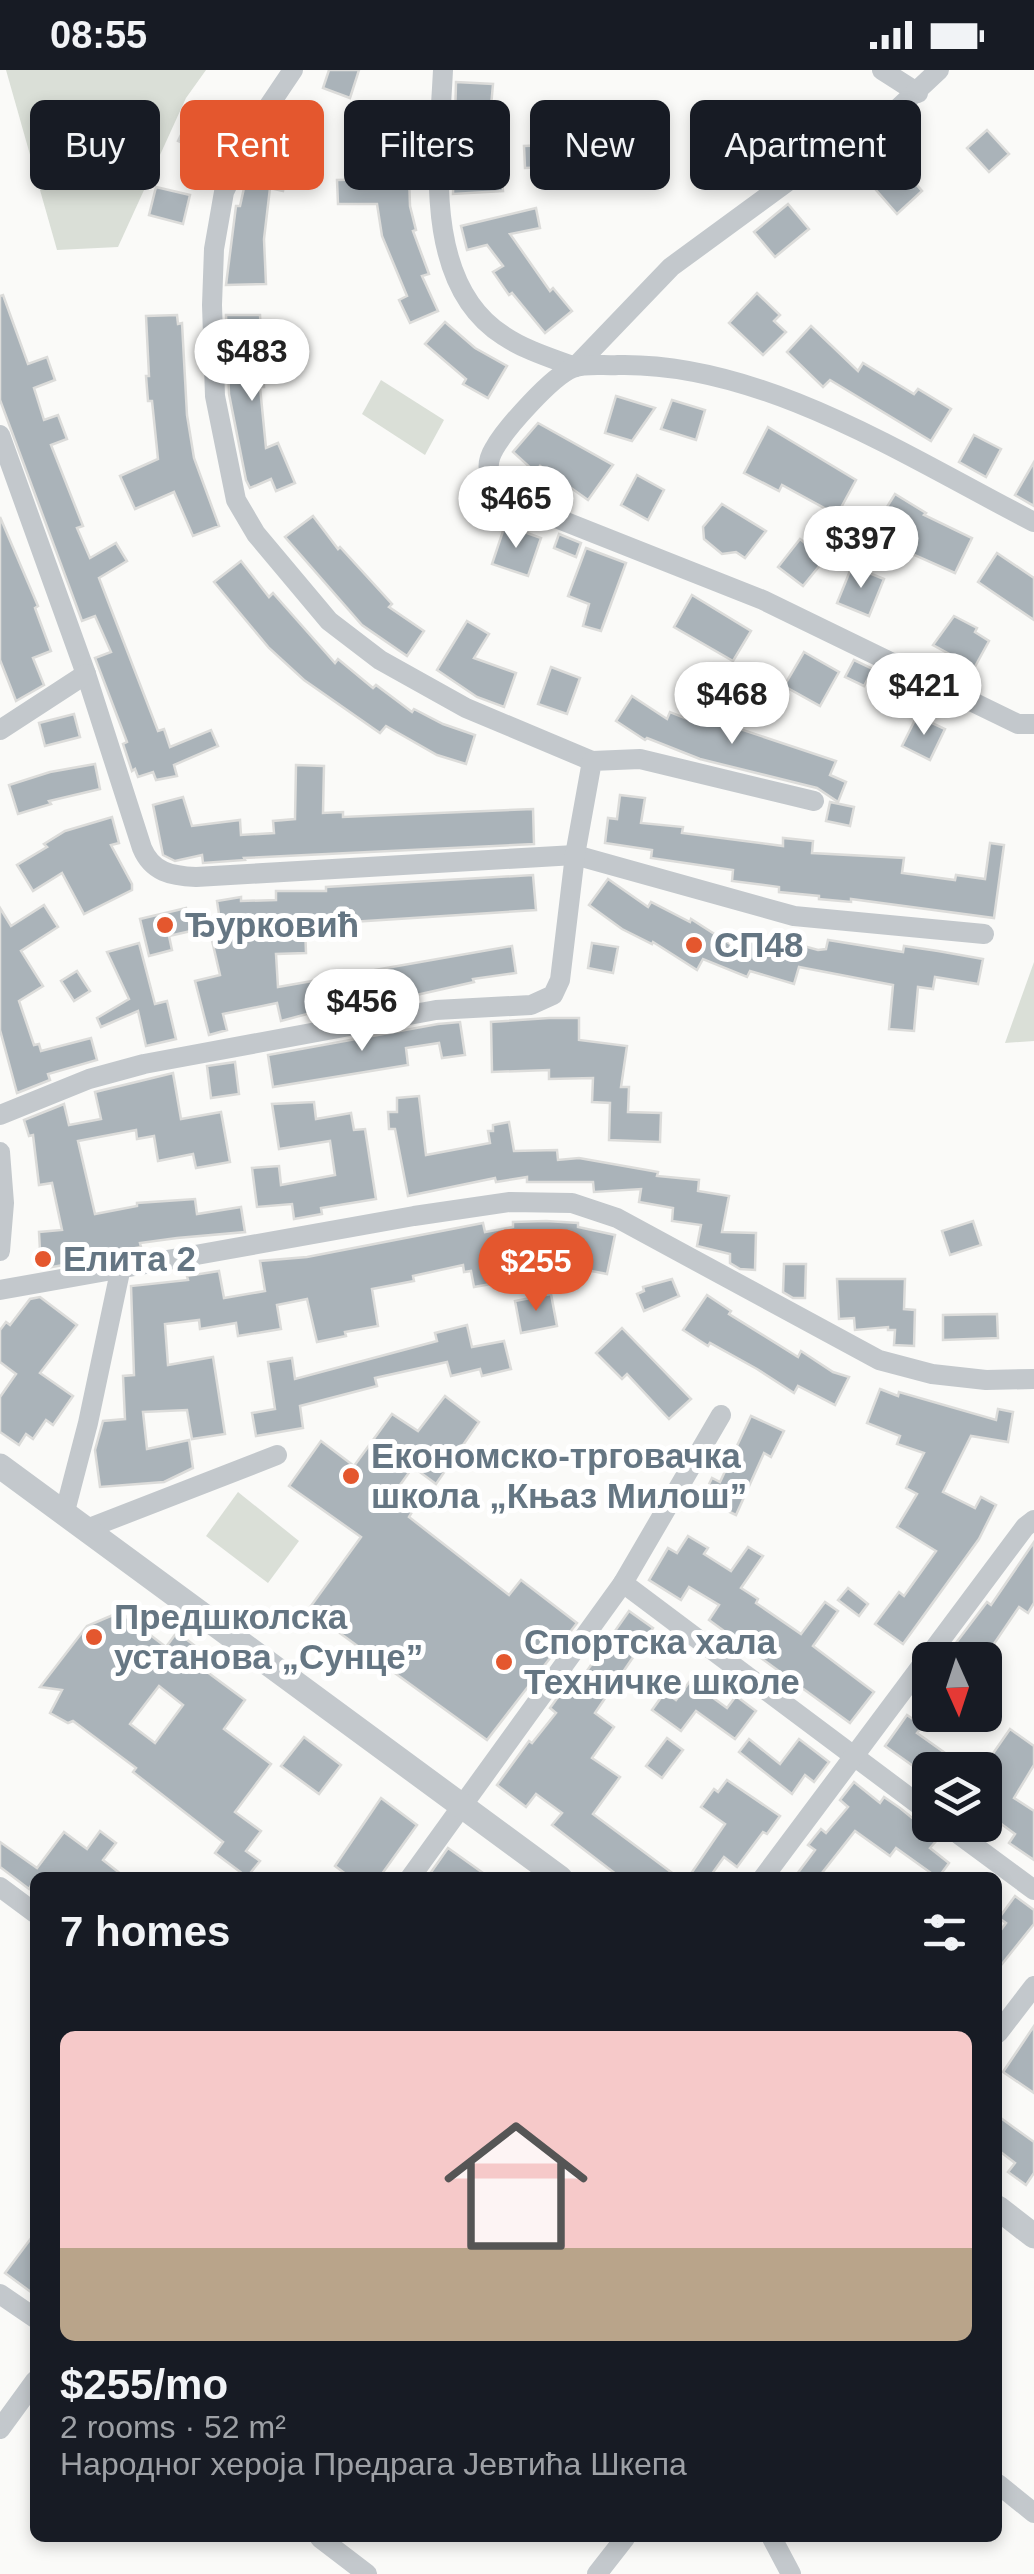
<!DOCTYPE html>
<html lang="en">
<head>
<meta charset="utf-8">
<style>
  body { margin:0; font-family:Helvetica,sans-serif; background:#242831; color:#f1f3f6; height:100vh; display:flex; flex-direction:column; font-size:38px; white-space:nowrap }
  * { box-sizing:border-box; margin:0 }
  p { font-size:32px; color:#9ea1a6 }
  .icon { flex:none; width:55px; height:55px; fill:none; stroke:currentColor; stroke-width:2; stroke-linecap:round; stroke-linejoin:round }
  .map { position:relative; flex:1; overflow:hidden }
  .sheet { position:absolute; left:30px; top:1802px; width:972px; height:670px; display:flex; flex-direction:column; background:#171b24; border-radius:15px; box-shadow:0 5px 15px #0003 }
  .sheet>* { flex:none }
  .banner { position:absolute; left:30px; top:30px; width:975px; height:90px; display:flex; gap:20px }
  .needle { width:65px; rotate:177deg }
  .fabs { position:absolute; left:912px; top:1572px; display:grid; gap:20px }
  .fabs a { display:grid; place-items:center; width:90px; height:90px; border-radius:15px; background:#171b24; box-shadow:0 5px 15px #0003; font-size:50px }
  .price { position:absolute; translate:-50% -85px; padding:0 22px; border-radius:35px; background:#fff; color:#222; font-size:32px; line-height:65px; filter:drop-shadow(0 2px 5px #0008) }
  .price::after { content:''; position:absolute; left:50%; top:60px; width:30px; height:22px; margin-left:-15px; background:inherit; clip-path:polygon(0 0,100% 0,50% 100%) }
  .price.selected { background:#e4572e; color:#fff }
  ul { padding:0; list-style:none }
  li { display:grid; align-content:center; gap:20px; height:530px; padding:0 30px }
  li+li { border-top:2px solid #363941 }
  li span { display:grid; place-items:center; height:310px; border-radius:15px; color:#555 }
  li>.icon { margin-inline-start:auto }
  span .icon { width:180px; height:180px; fill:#fffc; stroke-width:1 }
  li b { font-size:42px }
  h2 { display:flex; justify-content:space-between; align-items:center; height:120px; padding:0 30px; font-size:42px }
  .pill { padding:0 35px; border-radius:15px; background:#171b24; box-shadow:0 5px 15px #0003; font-size:35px; line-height:90px }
  .pill.selected { background:#e4572e; color:#fff }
  .status { display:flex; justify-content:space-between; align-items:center; height:70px; padding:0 50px; background:#171b24; direction:ltr }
  .status svg { height:28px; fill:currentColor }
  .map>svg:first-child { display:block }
  .green { fill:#dadfd7 }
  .building { fill:#aab3b9; stroke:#dcdcda; stroke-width:2.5; fill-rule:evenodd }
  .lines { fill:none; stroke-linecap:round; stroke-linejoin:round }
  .minor { stroke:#c3c8cc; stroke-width:20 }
  .tertiary { stroke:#c3c8cc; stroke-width:25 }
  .poi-dot { fill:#e4572e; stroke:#fff; stroke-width:4 }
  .labels { text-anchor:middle; stroke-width:10; stroke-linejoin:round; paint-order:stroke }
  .poi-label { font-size:35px; font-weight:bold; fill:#657683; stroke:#fff; text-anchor:start }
</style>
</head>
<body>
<div class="status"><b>08:55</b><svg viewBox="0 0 49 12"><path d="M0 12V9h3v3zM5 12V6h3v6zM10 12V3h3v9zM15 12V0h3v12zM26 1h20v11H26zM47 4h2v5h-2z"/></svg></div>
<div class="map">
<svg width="1034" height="2504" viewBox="0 0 1034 2504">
  <rect width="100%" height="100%" fill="#fafaf8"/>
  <g class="green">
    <polygon points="6,0 206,0 186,28 118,177 57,180"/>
    <polygon points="381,310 444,350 425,385 362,344"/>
    <polygon points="1034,892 1034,971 1005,973"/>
    <polygon points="238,1422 299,1471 268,1513 206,1466"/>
  </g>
  <g class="building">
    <polygon points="329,0 359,0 350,28 323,18"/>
    <polygon points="456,12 493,14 485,104 501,103 503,121 453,124"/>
    <polygon points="287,33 314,41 305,69 271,59"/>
    <polygon points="372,46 414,46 415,74 408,74 410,136 416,160 413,161 429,204 422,206 438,241 410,253 399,230 407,226 382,166 377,134 338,134 337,110 379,109 378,74 372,74"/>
    <polygon points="190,47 217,60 206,84 178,71"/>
    <polygon points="987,60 1009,84 989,102 967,78"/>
    <polygon points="548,75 549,97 525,98 524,76"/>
    <polygon points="888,82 922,121 897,144 862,104"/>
    <polygon points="255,90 288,97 283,121 270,118 264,169 266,214 226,215 236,136 240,136 246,109"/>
    <polygon points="156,117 190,125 183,154 149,145"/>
    <polygon points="788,134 809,159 775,187 754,162"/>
    <polygon points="536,138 540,158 510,164 550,221 553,218 572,241 545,263 512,223 509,225 493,202 503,196 487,175 467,180 461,156"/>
    <polygon points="757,223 780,245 774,251 786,262 763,285 729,253"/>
    <polygon points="3,225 28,294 47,287 55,310 34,318 44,350 58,345 67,369 51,375 83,456 77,458 90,488 116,473 127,491 99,508 158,661 164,659 170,677 211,660 218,676 174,695 177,706 156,710 153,702 138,707 135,699 132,701 123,674 127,672 95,588 111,582 95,546 82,551 0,330 0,226"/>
    <polygon points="177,245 178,254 182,253 187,345 194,388 219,456 193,466 174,422 135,439 120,406 158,389 152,331 148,331 146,306 149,306 146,246"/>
    <polygon points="226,245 260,245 264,317 260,317 266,378 278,373 295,413 276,421 271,409 250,418 246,410 229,324"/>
    <polygon points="445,252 475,278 507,296 488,328 463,314 466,309 425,274"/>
    <polygon points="811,256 858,301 863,293 914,324 918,319 951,339 931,371 830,310 823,317 787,282"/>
    <polygon points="616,326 655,338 632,371 605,363"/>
    <polygon points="672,330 705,340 696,370 661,359"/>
    <polygon points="538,353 613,395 588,430 540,396 535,402 513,382"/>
    <polygon points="768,357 856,410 837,445 782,415 779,421 744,403"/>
    <polygon points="974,365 1001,379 986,407 959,392"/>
    <polygon points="1034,392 1034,436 1015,425"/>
    <polygon points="637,405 664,420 648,450 621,435"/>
    <polygon points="895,424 926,443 924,445 972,468 955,503 903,480 872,461"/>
    <polygon points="722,434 766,461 745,488 736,482 722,484 704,469 703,457"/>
    <polygon points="313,446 338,479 340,477 392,534 389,537 424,561 407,586 362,555 285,467"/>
    <polygon points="0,447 38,536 35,538 51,581 33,588 44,615 16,631 0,590"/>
    <polygon points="505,455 541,468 528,506 492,494"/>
    <polygon points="559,464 581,473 576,487 554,478"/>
    <polygon points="800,469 825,489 803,516 778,497"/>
    <polygon points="586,478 626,493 601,561 583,556 589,534 568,526"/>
    <polygon points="997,483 1034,508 1034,550 978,512"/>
    <polygon points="241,491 269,527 273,523 335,593 338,589 373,618 376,615 412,642 414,639 443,654 475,665 466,694 437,685 386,656 380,663 304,610 269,578 214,512"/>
    <polygon points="852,496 884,509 869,546 837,533"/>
    <polygon points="692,525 751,561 733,591 674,557"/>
    <polygon points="954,546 977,558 975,562 989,571 972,602 948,589 951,585 933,575"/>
    <polygon points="467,551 489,564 474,588 516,603 504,637 477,627 437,600"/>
    <polygon points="804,582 839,602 820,636 784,616"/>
    <polygon points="854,590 873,599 864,616 845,607"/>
    <polygon points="551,597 580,608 567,644 538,634"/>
    <polygon points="632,626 667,649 670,642 692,651 697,640 729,653 728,655 836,691 830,705 846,712 838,732 817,718 700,689 647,668 645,670 616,651"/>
    <polygon points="74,644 80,667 45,676 39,653"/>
    <polygon points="917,646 945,659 930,690 902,676"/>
    <polygon points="95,694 100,719 49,731 51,734 18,744 9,715 50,702"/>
    <polygon points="296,695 324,696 323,743 343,742 343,747 533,739 534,774 244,788 245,790 203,793 202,785 175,791 163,785 153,735 183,727 192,756 240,750 241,765 274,763 273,751 295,749"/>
    <polygon points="620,725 645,728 641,753 683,757 682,763 783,776 783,768 813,771 812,783 904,788 902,803 955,810 956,805 985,809 990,773 1004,775 994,848 851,829 851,832 819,829 819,826 779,822 779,817 732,811 733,800 651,788 652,780 605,773 608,748 617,749"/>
    <polygon points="830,732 854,737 850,756 826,751"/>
    <polygon points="112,747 119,773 111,775 132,814 132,820 84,844 62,803 33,821 17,795 47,777 44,774 65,761"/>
    <polygon points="533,805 536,840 305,855 306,883 276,884 278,917 512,876 516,903 473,909 474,912 412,926 413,930 307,944 281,951 277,933 223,944 227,960 209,965 195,911 220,905 211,866 222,864 217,831 241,827 241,831 276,830 276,821 326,821 326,817"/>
    <polygon points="608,809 648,837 651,832 690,852 691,849 730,874 734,865 778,881 782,870 818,880 826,879 828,870 903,882 904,876 938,881 983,889 978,914 935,907 933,919 918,917 914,961 889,959 893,915 799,897 794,914 750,901 747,907 703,889 697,900 653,872 652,874 622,859 589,835"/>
    <polygon points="44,835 58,857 21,881 43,916 19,931 34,975 39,974 41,981 91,968 97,990 48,1004 50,1010 17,1023 0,960 0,838 11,856"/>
    <polygon points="186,838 191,861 169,866 172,880 149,886 140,849"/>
    <polygon points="139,873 155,934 167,931 176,969 146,976 138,941 101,957 97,948 129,929 107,882"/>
    <polygon points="592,873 618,877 613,903 588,898"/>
    <polygon points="77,901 90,921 74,931 61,911"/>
    <polygon points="549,948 579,948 579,970 627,976 621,1017 629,1017 628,1042 661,1043 660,1072 609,1070 610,1033 592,1032 593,1008 549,1009 549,1000 492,1002 491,952"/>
    <polygon points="460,952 465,985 442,988 439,973 406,978 408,995 273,1017 268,985 438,954"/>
    <polygon points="235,992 239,1024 211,1028 207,996"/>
    <polygon points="173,1003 181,1049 221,1042 230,1092 196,1098 193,1084 158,1091 154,1066 137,1069 136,1060 78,1071 95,1144 137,1136 137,1133 195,1129 197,1144 241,1137 245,1162 177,1168 140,1173 141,1177 114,1182 68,1185 69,1194 41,1199 39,1162 62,1160 52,1113 39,1115 33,1065 29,1066 24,1050 64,1034 69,1055 101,1049 95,1022"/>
    <polygon points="419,1026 426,1085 490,1073 488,1061 493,1061 493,1055 509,1052 514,1081 557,1080 558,1090 579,1088 658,1102 657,1106 699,1110 698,1121 729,1126 722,1162 756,1163 755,1200 740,1199 730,1193 730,1184 697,1176 701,1155 672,1151 673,1138 639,1132 641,1119 594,1122 593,1112 527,1112 527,1107 496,1112 495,1108 408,1126 395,1059 389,1059 388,1042 397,1042 397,1028"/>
    <polygon points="314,1032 316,1049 351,1043 354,1060 365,1059 376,1129 321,1138 322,1144 294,1149 292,1134 257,1137 252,1098 279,1096 281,1115 335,1105 330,1071 279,1079 272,1034"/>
    <polygon points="546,1151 578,1153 578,1157 615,1165 607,1204 576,1198 577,1194 545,1191 545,1188 504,1191 508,1211 474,1217 471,1201 464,1202 463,1195 413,1206 414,1211 372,1219 378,1256 345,1262 346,1266 317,1272 307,1229 277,1235 281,1259 238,1266 236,1253 200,1259 199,1250 165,1254 168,1295 213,1287 225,1364 192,1369 187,1340 143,1342 147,1379 189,1370 193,1398 164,1412 100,1417 95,1380 103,1351 125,1349 123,1306 134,1305 131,1216 188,1210 187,1206 219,1201 224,1228 265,1221 260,1191 307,1187 483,1153 485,1162 513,1157 513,1152"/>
    <polygon points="973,1151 981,1175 950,1185 942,1161"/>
    <polygon points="784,1194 806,1194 805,1228 793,1228 783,1222"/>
    <polygon points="672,1209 679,1226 644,1241 637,1224 644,1221 643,1217"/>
    <polygon points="837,1209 905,1209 904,1239 915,1240 914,1276 894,1275 895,1260 888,1260 888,1257 855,1260 854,1248 839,1249"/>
    <polygon points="551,1224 557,1256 521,1263 515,1231"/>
    <polygon points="707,1225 731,1241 729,1244 798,1287 801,1281 833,1302 849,1307 835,1335 798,1316 794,1323 757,1299 710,1273 708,1276 683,1260"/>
    <polygon points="40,1227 77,1255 40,1303 73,1326 53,1355 46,1350 33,1369 26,1364 19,1375 0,1362 0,1327 16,1304 0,1292 0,1260 6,1252 10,1255 30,1229"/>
    <polygon points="997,1244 998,1268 943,1270 943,1245"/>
    <polygon points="467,1255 472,1277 504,1271 511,1299 482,1306 480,1299 451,1306 447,1292 375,1308 377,1316 300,1336 303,1358 256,1366 252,1343 275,1339 268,1292 292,1288 295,1309 437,1271 435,1263"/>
    <polygon points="622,1258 691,1329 669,1349 627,1304 622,1309 596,1283"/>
    <polygon points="880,1319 898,1326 899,1322 996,1350 998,1339 1013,1342 1008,1372 971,1366 943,1422 975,1438 981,1427 996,1435 979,1469 903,1574 875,1554 899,1522 904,1526 936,1481 897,1457 917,1424 906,1418 924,1383 897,1374 900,1366 867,1353"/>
    <polygon points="445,1326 479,1352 436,1414 413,1397 392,1426 412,1442 409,1447 509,1525 521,1510 577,1553 487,1670 308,1540 361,1467 289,1416 321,1371 354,1396 392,1344 418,1361"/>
    <polygon points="751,1346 784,1361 771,1387 764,1383 736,1445 702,1429 712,1408 720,1412"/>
    <polygon points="688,1466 708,1478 704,1484 731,1501 748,1477 763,1486 741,1518 758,1529 756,1533 801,1564 825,1532 838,1541 813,1576 874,1622 850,1653 709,1550 719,1535 689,1517 681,1530 649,1510 668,1478 677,1483"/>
    <polygon points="1034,1472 1034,1533 1028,1543 1019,1537 983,1590 943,1590 987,1532 991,1535"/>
    <polygon points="848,1518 868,1534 859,1546 838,1530"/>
    <polygon points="629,1541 653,1558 595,1643 614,1657 592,1688 620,1707 593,1744 679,1808 621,1808 552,1755 562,1743 536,1724 526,1737 497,1715 529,1671 532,1673 556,1643 550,1638 563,1620 570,1625"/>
    <path d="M120 1542 166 1577 177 1562 199 1579 191 1590 245 1630 224 1659 271 1694 235 1742 261 1761 246 1781 260 1791 247 1807 215 1783 223 1772 133 1702 136 1698 73 1651 68 1653 50 1643 62 1620 40 1617 87 1556ZM159 1616 183 1635 155 1673 130 1654Z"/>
    <polygon points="690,1611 727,1638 736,1626 756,1641 735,1669 696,1641 681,1661 652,1640 665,1622 676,1630"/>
    <polygon points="907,1645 923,1656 917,1663 969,1700 930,1700 930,1708 885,1676"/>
    <polygon points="1010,1659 1034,1676 1034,1695 1014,1728 1034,1741 1034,1790 1009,1773 1015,1764 985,1742 985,1695"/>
    <polygon points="304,1667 341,1695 319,1724 281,1696"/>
    <polygon points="667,1668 683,1680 662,1708 646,1696"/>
    <polygon points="749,1669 780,1694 799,1669 829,1692 814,1712 805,1705 792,1724 739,1682"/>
    <polygon points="727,1710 780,1746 767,1764 763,1762 737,1797 724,1787 709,1808 688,1808 725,1754 701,1737 714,1719 718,1722"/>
    <polygon points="854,1712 880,1733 884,1727 900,1738 938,1769 930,1778 949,1793 938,1808 896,1778 890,1786 855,1761 818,1808 794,1808 815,1780 808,1775 821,1759 826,1763 848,1737 840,1730"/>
    <polygon points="381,1728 417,1755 379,1808 351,1808 335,1796"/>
    <polygon points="100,1761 116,1773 103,1790 126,1808 35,1808 29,1819 0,1797 0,1772 37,1798 64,1762 87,1779"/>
    <polygon points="448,1778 490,1808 427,1808"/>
    <polygon points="1015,1826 1034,1840 1034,1854 998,1899 998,1864 1006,1853 999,1848"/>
    <polygon points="1034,1956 1034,2023 1003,2002"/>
    <polygon points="998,2046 1034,2072 1034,2103 1026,2115 1008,2102 1015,2093 998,2080"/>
    <polygon points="35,2163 35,2225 5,2203"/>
  </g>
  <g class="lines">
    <g class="minor">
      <polyline points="293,0 256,55 224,122 214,179 212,235 215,326 236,430 256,464 329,551 380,590 466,638 592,691"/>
      <path d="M443 0C439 84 421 214 504 266 525 280 551 288 575 297"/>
      <polyline points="882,0 918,23"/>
      <polyline points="575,297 671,197 802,101 893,43 939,0"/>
      <path d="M0 365 86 604 142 778C152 802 171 806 196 807L575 785 794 846 984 864"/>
      <path d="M1034 452C909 388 763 292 618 295 605 296 585 293 573 298 552 306 505 359 494 379 479 404 498 420 518 433L763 530 1018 654H1034"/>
      <polyline points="0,660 86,604"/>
      <polyline points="0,1045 89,1009 144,994 436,940 531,935 553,925 560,910 575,785 592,691 640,689 814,731"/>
      <polyline points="0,1082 4,1133 0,1181"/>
      <polyline points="0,1220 414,1146 510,1132 572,1133 617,1148 879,1290 932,1304 986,1310 1034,1309"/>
      <polyline points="64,1445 88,1353 121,1197"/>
      <polyline points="84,1460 277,1385"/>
      <polyline points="623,1513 930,1743"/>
      <polyline points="946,1755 1034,1820"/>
      <polyline points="410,1808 623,1513 721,1345"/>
      <polyline points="763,1808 1025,1457 1034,1450"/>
      <polyline points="0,1817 35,1843"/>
      <polyline points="998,1963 1034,1916"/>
      <polyline points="0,2224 35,2248"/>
      <polyline points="0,2359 35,2311"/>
      <polyline points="998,2414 1034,2443"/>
      <polyline points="320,2468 367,2504"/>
      <polyline points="772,2468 791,2504"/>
      <polyline points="597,2504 625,2468"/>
    </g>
    <g class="tertiary">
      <polyline points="0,1396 560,1808"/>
      <polyline points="998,2138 1034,2166"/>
    </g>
  </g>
  <g class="poi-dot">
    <circle cx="165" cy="855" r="10"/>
    <circle cx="694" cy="875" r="10"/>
    <circle cx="43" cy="1189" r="10"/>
    <circle cx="351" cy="1406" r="10"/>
    <circle cx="94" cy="1567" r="10"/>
    <circle cx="504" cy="1592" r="10"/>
  </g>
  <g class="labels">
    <g class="poi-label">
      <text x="185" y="867">Ђурковић</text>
      <text x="714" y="887">СП48</text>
      <text x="63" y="1201">Елита 2</text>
      <text x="371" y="1398">Економско-трговачка<tspan x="371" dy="40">школа „Књаз Милош”</tspan></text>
      <text x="114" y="1559">Предшколска<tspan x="114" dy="40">установа „Сунце”</tspan></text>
      <text x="524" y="1584">Спортска хала<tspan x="524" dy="40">Техничке школе</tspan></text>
    </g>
  </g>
</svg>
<div class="fabs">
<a><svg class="needle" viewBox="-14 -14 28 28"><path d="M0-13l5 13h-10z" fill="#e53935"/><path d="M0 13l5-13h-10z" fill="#9ea1a6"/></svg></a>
<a><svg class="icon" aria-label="layers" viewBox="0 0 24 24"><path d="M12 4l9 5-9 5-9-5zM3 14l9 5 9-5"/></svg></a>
</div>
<b class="price" style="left:252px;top:334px">$483</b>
<b class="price" style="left:516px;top:481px">$465</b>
<b class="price" style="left:861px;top:521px">$397</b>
<b class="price" style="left:924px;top:668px">$421</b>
<b class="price" style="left:732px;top:677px">$468</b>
<b class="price" style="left:362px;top:984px">$456</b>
<b class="price selected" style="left:536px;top:1244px">$255</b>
<div class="banner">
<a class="pill">Buy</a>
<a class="pill selected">Rent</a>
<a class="pill">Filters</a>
<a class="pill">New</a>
<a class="pill">Apartment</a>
</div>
<section class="sheet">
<h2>7 homes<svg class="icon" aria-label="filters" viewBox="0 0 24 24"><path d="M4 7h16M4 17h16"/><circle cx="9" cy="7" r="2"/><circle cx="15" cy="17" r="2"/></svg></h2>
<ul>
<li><span style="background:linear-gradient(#f6c9c9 70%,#b9a48a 0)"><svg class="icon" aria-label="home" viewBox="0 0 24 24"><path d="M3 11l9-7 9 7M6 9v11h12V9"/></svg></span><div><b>$255/mo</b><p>2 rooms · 52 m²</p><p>Народног хероја Предрага Јевтића Шкепа</p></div></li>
</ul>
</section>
</div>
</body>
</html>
